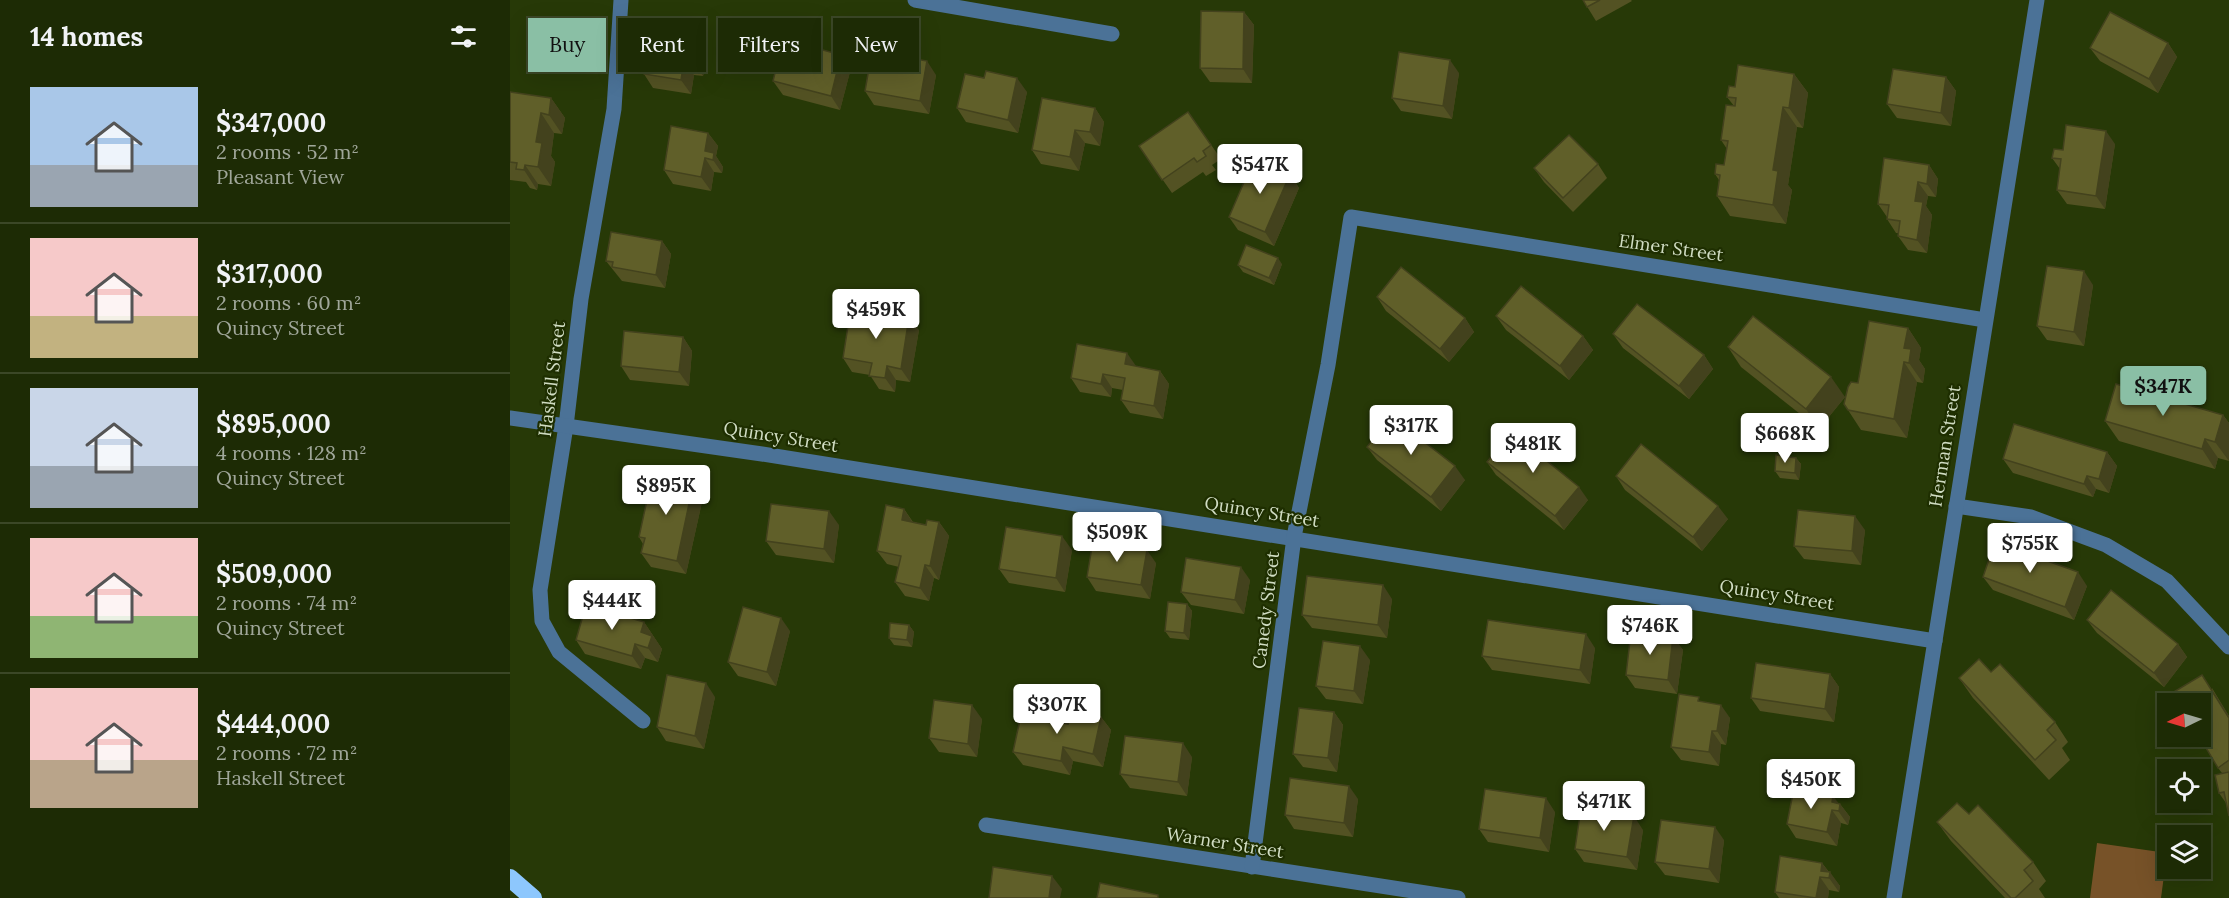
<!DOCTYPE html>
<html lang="en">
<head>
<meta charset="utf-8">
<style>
  body { margin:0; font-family:Lora,serif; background:#25330f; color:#f1f3f6; height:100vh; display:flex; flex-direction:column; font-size:22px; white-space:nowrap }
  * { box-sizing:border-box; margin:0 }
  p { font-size:20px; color:#a0a79a }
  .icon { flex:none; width:33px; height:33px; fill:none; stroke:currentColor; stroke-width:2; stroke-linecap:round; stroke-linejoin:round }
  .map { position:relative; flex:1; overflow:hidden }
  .side { display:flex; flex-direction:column; background:#1d2b05; width:510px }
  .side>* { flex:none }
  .top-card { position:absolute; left:18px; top:18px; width:570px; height:54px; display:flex; gap:12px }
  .needle { width:39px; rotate:265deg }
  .controls { position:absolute; left:1647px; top:693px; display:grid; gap:12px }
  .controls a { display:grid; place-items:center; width:54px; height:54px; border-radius:0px; background:#1d2b05; box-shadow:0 6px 24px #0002,0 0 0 2px #3b4727; font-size:30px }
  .price { position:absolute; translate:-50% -51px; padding:0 14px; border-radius:6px; background:#fff; color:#222; font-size:20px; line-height:39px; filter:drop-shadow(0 2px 3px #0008) }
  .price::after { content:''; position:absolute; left:50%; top:36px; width:18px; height:14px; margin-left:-9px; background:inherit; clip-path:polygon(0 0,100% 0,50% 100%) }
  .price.current { background:#8abfa5; color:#111 }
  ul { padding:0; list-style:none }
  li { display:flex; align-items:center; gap:18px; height:150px; padding:0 30px }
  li+li { border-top:2px solid #3b4727 }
  li span { display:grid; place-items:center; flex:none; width:168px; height:120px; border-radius:0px; color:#555 }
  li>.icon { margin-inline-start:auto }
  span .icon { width:72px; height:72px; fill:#fffc; stroke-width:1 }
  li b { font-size:26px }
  h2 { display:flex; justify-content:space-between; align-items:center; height:72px; padding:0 30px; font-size:26px }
  .chip { padding:0 21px; border-radius:0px; background:#1d2b05; box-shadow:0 6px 24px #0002,0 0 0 2px #3b4727; font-size:21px; line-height:54px }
  .chip.current { background:#8abfa5; color:#111 }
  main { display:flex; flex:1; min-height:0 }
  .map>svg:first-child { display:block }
  .green { fill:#775228 }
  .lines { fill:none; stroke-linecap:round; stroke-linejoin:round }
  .minor { stroke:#4b7297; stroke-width:15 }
  .highway { stroke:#8dc7fd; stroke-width:18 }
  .wall { fill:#535223 }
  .shaded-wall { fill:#43421d }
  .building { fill:#605f29; stroke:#43421d; stroke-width:1.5 }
  .labels { text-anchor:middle; stroke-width:4.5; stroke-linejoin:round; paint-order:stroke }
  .street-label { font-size:18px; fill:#d0dcc2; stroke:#1e2e00 }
</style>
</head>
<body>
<main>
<section class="side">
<h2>14 homes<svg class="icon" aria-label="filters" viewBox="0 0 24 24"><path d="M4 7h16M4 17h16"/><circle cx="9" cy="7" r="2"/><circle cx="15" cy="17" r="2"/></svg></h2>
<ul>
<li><span style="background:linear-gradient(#a9c7e8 65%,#9aa5b1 0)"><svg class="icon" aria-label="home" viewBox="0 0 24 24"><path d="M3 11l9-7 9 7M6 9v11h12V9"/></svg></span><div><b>$347,000</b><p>2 rooms · 52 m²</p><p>Pleasant View</p></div></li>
<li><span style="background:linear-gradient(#f6c9c9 65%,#c2b280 0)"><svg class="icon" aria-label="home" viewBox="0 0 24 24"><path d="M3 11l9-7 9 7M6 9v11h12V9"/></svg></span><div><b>$317,000</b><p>2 rooms · 60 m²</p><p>Quincy Street</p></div></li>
<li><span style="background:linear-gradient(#c9d6e8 65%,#9aa5b1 0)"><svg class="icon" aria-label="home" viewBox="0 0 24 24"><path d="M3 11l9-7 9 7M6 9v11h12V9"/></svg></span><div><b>$895,000</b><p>4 rooms · 128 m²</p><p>Quincy Street</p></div></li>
<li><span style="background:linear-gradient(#f6c9c9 65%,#8fb573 0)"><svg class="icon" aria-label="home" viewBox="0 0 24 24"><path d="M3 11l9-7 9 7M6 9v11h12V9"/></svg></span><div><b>$509,000</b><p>2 rooms · 74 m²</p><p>Quincy Street</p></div></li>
<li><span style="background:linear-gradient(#f6c9c9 60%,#b9a48a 0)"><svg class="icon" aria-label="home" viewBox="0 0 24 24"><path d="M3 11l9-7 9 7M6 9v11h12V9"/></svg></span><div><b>$444,000</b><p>2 rooms · 72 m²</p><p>Haskell Street</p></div></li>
</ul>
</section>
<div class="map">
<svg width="1719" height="898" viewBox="0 0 1719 898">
  <rect width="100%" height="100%" fill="#273907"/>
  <polygon class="green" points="1587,843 1657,853 1651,898 1580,898"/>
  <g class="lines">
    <g class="minor">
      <polyline points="111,0 104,109 71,299 56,426 30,590 32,621 49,652 133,721"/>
      <polyline points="405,0 602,34"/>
      <polyline points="0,418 252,454 1425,641"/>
      <polyline points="1446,506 1521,517 1596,545 1657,581 1719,647"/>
      <polyline points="476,825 948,898"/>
      <polyline points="742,867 784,537 818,365 841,217 1475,320"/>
      <polyline points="1384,898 1527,0"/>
    </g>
    <polyline class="highway" points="0,878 23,898"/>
  </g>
  <g class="wall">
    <polygon points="1073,0 1121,0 1122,1 1086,21"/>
    <polygon points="734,12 744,25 742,83 700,82 690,68"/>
    <polygon points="188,40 186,55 195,68 193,76 184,75 181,94 143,88 134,74"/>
    <polygon points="1658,43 1667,57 1648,93 1590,61 1580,48"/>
    <polygon points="309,49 341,68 330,110 273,95 263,81"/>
    <polygon points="949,73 942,119 891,111 882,98"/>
    <polygon points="1284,74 1298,93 1293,128 1287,127 1278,185 1282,190 1276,224 1220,216 1207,196 1209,180 1205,174 1214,165 1217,149 1211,140 1224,106 1217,97 1225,87"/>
    <polygon points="426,75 419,114 364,105 355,91"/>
    <polygon points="1436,77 1446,91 1441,126 1387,118 1377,104"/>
    <polygon points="474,78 517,92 508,133 456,122 447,108"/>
    <polygon points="0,92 41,98 55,118 52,134 44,133 41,156 45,162 41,186 28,184 27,190 20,188 16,182 0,180"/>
    <polygon points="585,108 594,122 590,146 575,143 569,171 531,164 522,150"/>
    <polygon points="678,112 711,159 702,165 706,170 696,176 693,172 662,193 629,146"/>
    <polygon points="198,133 208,146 206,156 213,167 212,173 204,172 201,191 163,184 154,170"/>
    <polygon points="1605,144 1595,209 1557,204 1547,190 1550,169 1542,158 1553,150"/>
    <polygon points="1088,164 1097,178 1063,212 1034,182 1024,168"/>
    <polygon points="1419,165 1428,179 1426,197 1418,196 1416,206 1422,215 1417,253 1398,250 1388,236 1389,233 1386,233 1377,219 1377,217 1368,204"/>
    <polygon points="780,174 789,188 764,246 728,230 719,217"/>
    <polygon points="152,241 161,254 155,288 112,281 96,261"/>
    <polygon points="772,264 764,285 733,272 728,265"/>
    <polygon points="1583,285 1574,346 1537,340 1527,326"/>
    <polygon points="867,297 955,318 964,332 939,362 876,311"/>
    <polygon points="986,316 1073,336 1083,350 1059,380 996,330"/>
    <polygon points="1398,328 1411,348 1409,360 1415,369 1413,383 1407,382 1397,438 1351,430 1338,410 1348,383"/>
    <polygon points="409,330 400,382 386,380 385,392 369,389 360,375 342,372 333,358"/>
    <polygon points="1103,334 1194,355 1203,369 1179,399 1113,348"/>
    <polygon points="173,337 182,351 179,386 120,380 111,366"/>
    <polygon points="1218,347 1335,397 1309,429 1231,367"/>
    <polygon points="626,366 650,371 659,384 653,419 620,413 611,400 613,390 602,388 601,397 570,392 561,378"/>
    <polygon points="1713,415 1719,423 1719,461 1708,458 1705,469 1609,441 1595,421"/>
    <polygon points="857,447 955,480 931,511 867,460"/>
    <polygon points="1597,452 1607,466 1599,493 1586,489 1583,497 1503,473 1493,459"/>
    <polygon points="1286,458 1291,464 1289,480 1270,478 1265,471"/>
    <polygon points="977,462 1078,500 1054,530 986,475"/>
    <polygon points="1106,476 1218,519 1192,551 1115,490"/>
    <polygon points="138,492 194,493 176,574 141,567 131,553 133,544 129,537 145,502"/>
    <polygon points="394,509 403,522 416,525 429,522 439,536 429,580 424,578 419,601 395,596 385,582 389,567 377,564 367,551"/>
    <polygon points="329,525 324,563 266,555 256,541"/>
    <polygon points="1355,530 1351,565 1294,559 1284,546"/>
    <polygon points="562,550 555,592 499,583 489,569"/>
    <polygon points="646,563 640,599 586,591 577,577"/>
    <polygon points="1473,577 1577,586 1564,620 1483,590"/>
    <polygon points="740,580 734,614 681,605 671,592"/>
    <polygon points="882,599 877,638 802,628 792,615"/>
    <polygon points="677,604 682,611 679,640 660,638 655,631"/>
    <polygon points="1577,620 1668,644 1677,657 1654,687 1587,633"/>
    <polygon points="134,622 152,649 148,662 135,658 131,669 75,654 66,640"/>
    <polygon points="399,625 404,632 402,647 384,645 379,638"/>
    <polygon points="280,631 266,686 228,676 218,662"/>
    <polygon points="1163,637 1173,650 1167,694 1125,688 1116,675"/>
    <polygon points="1085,648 1080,684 982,670 972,656"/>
    <polygon points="860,660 853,704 816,699 806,686"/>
    <polygon points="1481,672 1545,722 1558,742 1552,748 1560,760 1539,780 1463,698 1449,678"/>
    <polygon points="1320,674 1329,687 1324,722 1250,711 1241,698"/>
    <polygon points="1702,688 1719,716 1719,816 1716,803 1709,793 1712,773 1708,768"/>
    <polygon points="205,697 194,749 156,741 147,727"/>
    <polygon points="1192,702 1220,718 1216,745 1211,744 1209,766 1171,760 1161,747"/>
    <polygon points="824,712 833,725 827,772 793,767 783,754"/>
    <polygon points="525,713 528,718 558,724 591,717 601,730 593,767 563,761 560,775 513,765 503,752 519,717"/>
    <polygon points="472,719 467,757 429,752 419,738"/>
    <polygon points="682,757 677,796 620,788 610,774"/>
    <polygon points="848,799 843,837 784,829 775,815"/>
    <polygon points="1328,803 1330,804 1340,817 1338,825 1331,823 1327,846 1286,838 1277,824"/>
    <polygon points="1045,812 1039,852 978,842 969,829"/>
    <polygon points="1459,814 1523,862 1536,881 1529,889 1535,898 1495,898 1441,841 1427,822"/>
    <polygon points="1133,830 1127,870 1074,862 1065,849"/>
    <polygon points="1214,840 1209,883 1155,875 1145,862"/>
    <polygon points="1312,863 1330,886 1329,892 1319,890 1318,898 1269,898 1265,892"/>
  </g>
  <g class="shaded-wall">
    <polygon points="734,12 744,25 742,83 733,69"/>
    <polygon points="179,26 188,40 186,55 195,68 193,76 184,63 174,53"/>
    <polygon points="303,41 313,54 302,47"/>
    <polygon points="1658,43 1667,57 1648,93 1639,79"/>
    <polygon points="331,55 341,68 330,110 321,96"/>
    <polygon points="940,60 949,73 942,119 933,106"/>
    <polygon points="174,61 184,75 181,94 171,80"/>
    <polygon points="417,61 426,75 419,114 410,101"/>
    <polygon points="1284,74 1298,93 1293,128 1279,108"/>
    <polygon points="1436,77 1446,91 1441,126 1431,113"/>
    <polygon points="507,78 517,92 508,133 498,120"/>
    <polygon points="41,98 55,118 52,134 39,115"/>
    <polygon points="1273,107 1287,127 1278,185 1282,190 1276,224 1263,205 1263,170"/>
    <polygon points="585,108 594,122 590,146 580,132"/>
    <polygon points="31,113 44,133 41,156 45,162 41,186 28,167 26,142"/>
    <polygon points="565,130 575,143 569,171 560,157"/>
    <polygon points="1596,131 1605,144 1595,209 1586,196"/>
    <polygon points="198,133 208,146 206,156 213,167 212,173 203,160 195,151"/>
    <polygon points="195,158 204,172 201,191 191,177"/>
    <polygon points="15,165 28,184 27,190 14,170"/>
    <polygon points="1419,165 1428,179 1426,197 1417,184"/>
    <polygon points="780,174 789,188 764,246 755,232"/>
    <polygon points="1408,182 1418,196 1416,206 1422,215 1417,253 1407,240 1405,201"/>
    <polygon points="152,241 161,254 155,288 146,275"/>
    <polygon points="768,258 772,264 764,285 759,278"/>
    <polygon points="1574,271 1583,285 1574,346 1564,332"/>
    <polygon points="399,317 409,330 400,382 391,369"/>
    <polygon points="955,318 964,332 939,362 930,349"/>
    <polygon points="1398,328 1411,348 1409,360 1415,369 1413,383 1399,363 1394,348"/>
    <polygon points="1073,336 1083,350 1059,380 1050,366"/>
    <polygon points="173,337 182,351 179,386 169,372"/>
    <polygon points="617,353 626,366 615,364"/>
    <polygon points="1194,355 1203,369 1179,399 1169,386"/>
    <polygon points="1394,362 1407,382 1397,438 1384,419"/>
    <polygon points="377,366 386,380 385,392 375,378"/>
    <polygon points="650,371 659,384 653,419 644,406"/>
    <polygon points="593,374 602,388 601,397 591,384"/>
    <polygon points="1321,377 1335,397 1309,429 1296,409"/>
    <polygon points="1713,415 1719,423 1719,461 1705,442"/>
    <polygon points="1695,439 1708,458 1705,469 1692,449"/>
    <polygon points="1597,452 1607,466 1599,493 1589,479"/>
    <polygon points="1286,458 1291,464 1289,480 1285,473"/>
    <polygon points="945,466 955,480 931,511 921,497"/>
    <polygon points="1577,476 1586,489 1583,497 1574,484"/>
    <polygon points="184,480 194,493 176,574 167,561"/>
    <polygon points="1069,487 1078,500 1054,530 1045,516"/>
    <polygon points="1208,506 1218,519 1192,551 1183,537"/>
    <polygon points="394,509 403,523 392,520"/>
    <polygon points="319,511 329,525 324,563 314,549"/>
    <polygon points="1345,516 1355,530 1351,565 1342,551"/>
    <polygon points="429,522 439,536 429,580 420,566"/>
    <polygon points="552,536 562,550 555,592 546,578"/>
    <polygon points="637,550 646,563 640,599 631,585"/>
    <polygon points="415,565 424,578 419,601 410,588"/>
    <polygon points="731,567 740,580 734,614 725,600"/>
    <polygon points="1568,572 1577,586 1564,620 1555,607"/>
    <polygon points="873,585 882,599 877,638 868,625"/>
    <polygon points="677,604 682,611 679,640 674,633"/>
    <polygon points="271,618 280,631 266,686 257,672"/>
    <polygon points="134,622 152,649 148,662 138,648 131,632"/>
    <polygon points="399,625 404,632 402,647 397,640"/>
    <polygon points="1076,634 1085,648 1080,684 1070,670"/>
    <polygon points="1163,637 1173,650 1167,694 1158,680"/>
    <polygon points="125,644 135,658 131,669 122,656"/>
    <polygon points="1668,644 1677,657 1654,687 1644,673"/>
    <polygon points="850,646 860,660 853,704 844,691"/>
    <polygon points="1320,674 1329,687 1324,722 1315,709"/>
    <polygon points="1692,675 1719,716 1719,718"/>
    <polygon points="196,683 205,697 194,749 185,736"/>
    <polygon points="462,705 472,719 467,757 458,744"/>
    <polygon points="1211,705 1220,718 1216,745 1207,731"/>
    <polygon points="824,712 833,725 827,772 818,758"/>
    <polygon points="591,717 601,730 593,767 583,754"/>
    <polygon points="1202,731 1211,744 1209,766 1199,752"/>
    <polygon points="673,743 682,757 677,796 668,782"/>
    <polygon points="553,747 563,761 560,775 551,761"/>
    <polygon points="839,786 848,799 843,837 834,823"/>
    <polygon points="1323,796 1330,805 1330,804 1340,817 1338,825 1322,802"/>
    <polygon points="1036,798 1045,812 1039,852 1030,838"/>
    <polygon points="1322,810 1331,823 1327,846 1317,832"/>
    <polygon points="1124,816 1133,830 1127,870 1117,857"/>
    <polygon points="1205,827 1214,840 1209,883 1199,869"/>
    <polygon points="1312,863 1320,874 1320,872 1330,886 1329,892 1319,878 1311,871"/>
    <polygon points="542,876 552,889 550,898 539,898"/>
    <polygon points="1310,877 1319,890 1318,898 1306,898"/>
  </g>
  <g class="building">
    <polygon points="1073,0 1090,0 1077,7"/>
    <polygon points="691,11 734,12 733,69 690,68"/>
    <polygon points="1600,12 1658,43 1639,79 1580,48"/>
    <polygon points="143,20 179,26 174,53 185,55 184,63 174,61 171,80 134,74"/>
    <polygon points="296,39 303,41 302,47 331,55 321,96 263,81 273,41 294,46"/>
    <polygon points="362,51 417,61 410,101 355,91"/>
    <polygon points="889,52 940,60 933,106 882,98"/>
    <polygon points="1228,65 1284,74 1279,108 1273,107 1263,170 1268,171 1263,205 1207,196 1210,175 1205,174 1206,164 1214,165 1218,141 1211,140 1216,105 1225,106 1226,98 1217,97 1219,86 1225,87"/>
    <polygon points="1383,69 1436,77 1431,113 1377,104"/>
    <polygon points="476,71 507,78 498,120 447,108 455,74 474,78"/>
    <polygon points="0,92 41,98 39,115 31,113 26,142 32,143 28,167 15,165 14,170 6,169 7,163 0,162"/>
    <polygon points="532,98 585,108 580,132 565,130 560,157 522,150"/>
    <polygon points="678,112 701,145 693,151 696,156 687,162 684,158 652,180 629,146"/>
    <polygon points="1556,125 1596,131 1586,196 1547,190 1551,159 1542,158 1544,149 1553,150"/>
    <polygon points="161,126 198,133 195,151 204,153 203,160 195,158 191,177 154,170"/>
    <polygon points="1059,135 1088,164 1053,198 1024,168"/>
    <polygon points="1374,158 1419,165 1417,184 1408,182 1405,201 1413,202 1407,240 1388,236 1390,221 1377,219 1379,205 1368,204"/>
    <polygon points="744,159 780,174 755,232 719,217"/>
    <polygon points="101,232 152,241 146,275 102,267 103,262 96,261"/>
    <polygon points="736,245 768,258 759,278 728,265"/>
    <polygon points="1537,266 1574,271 1564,332 1527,326"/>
    <polygon points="891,267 955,318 930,349 867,297"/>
    <polygon points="1011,286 1073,336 1050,366 986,316"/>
    <polygon points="1127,304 1194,355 1169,386 1103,334"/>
    <polygon points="341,307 399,317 391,369 377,366 375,378 359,376 362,363 333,358"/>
    <polygon points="1243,316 1321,377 1296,409 1218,347"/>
    <polygon points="1359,321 1398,328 1394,348 1401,349 1399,363 1394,362 1384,419 1338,410 1334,404 1338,387 1341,382 1348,383"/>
    <polygon points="114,331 173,337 169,372 111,366"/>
    <polygon points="567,344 617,353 615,364 650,371 644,406 611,400 615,378 593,374 591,384 561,378"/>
    <polygon points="1606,384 1713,415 1705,442 1695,439 1692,449 1595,421"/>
    <polygon points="881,416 945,466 921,497 857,447"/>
    <polygon points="1504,424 1597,452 1589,479 1577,476 1574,484 1493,459"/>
    <polygon points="1001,432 1069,487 1045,516 977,462"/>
    <polygon points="1131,444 1208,506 1183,537 1106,476"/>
    <polygon points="1266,455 1286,458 1285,473 1265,471"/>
    <polygon points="143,471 184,480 167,561 131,553 135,538 129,537 137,500 152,504 154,495 138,492"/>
    <polygon points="261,504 319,511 314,549 256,541"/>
    <polygon points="376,505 394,509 392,520 416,525 417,520 429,522 420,566 415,565 410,588 385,582 391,556 367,551"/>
    <polygon points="1288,510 1345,516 1342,551 1284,546"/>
    <polygon points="496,527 552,536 546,578 489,569"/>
    <polygon points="583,541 637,550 631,585 577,577"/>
    <polygon points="1485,542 1568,572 1555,607 1473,577"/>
    <polygon points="676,558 731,567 725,600 671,592"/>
    <polygon points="797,576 873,585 868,625 792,615"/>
    <polygon points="1601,590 1668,644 1644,673 1577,620"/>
    <polygon points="658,602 677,604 674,633 655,631"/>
    <polygon points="76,605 134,622 131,632 142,636 138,648 125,644 122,656 66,640"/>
    <polygon points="233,607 271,618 257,672 218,662"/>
    <polygon points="978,620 1076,634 1070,670 972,656"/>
    <polygon points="380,623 399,625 397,640 379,638"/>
    <polygon points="1121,632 1163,637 1158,680 1116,675"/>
    <polygon points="813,641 850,646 844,691 806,686"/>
    <polygon points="1469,659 1481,672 1490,664 1545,722 1537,730 1546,740 1525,760 1449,678"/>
    <polygon points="1246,663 1320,674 1315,709 1241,698"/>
    <polygon points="157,675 196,683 185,736 147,727"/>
    <polygon points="1692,675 1719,718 1719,760 1708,768 1689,736 1690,736 1690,704 1668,704 1662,693"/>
    <polygon points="1169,694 1189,697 1188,701 1211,705 1207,731 1202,731 1199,752 1161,747"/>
    <polygon points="424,700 462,705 458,744 419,738"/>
    <polygon points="789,708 824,712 818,758 783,754"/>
    <polygon points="561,710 591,717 583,754 553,747 551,761 503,752 511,715 519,717 520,712 525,713 524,717 558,724"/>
    <polygon points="615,736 673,743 668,782 610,774"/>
    <polygon points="1719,772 1719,816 1714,792 1709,793 1705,775"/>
    <polygon points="780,778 839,786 834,823 775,815"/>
    <polygon points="1284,788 1323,796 1322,802 1330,804 1329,811 1322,810 1317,832 1277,824"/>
    <polygon points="975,789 1036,798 1030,838 969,829"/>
    <polygon points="1447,803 1459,814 1468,805 1523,862 1514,870 1523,881 1505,898 1501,898 1427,822"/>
    <polygon points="1071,808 1124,816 1117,857 1065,849"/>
    <polygon points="1151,820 1205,827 1199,869 1145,862"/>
    <polygon points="1270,856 1312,863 1311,871 1320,872 1319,878 1310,877 1306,898 1265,892"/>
    <polygon points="483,867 542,876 539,898 479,898"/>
    <polygon points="590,883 648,895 648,898 587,898"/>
  </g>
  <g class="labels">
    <g class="street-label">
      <text transform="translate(1161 248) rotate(8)" y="6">Elmer Street</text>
      <text transform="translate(42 379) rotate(-83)" y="6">Haskell Street</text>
      <text transform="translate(271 437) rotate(9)" y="6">Quincy Street</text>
      <text transform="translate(1435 446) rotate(-81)" y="6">Herman Street</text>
      <text transform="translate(752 512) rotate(9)" y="6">Quincy Street</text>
      <text transform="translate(1267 595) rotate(9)" y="6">Quincy Street</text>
      <text transform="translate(756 610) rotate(-83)" y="6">Canedy Street</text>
      <text transform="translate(715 843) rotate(9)" y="6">Warner Street</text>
    </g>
  </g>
</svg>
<div class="controls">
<a><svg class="needle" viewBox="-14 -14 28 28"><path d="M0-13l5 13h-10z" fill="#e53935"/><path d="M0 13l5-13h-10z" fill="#a0a79a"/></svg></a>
<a><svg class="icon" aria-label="locate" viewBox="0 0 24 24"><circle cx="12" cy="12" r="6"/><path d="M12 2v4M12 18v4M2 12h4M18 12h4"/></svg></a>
<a><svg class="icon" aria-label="layers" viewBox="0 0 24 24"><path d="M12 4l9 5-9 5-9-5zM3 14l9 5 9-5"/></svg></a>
</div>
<b class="price" style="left:750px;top:195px">$547K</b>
<b class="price" style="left:366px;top:340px">$459K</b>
<b class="price current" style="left:1653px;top:417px">$347K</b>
<b class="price" style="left:901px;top:456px">$317K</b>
<b class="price" style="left:1275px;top:464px">$668K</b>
<b class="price" style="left:1023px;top:474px">$481K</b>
<b class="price" style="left:156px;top:516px">$895K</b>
<b class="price" style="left:607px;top:563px">$509K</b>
<b class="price" style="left:1520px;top:574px">$755K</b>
<b class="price" style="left:102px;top:631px">$444K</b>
<b class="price" style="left:1140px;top:656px">$746K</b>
<b class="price" style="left:547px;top:735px">$307K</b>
<b class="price" style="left:1301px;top:810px">$450K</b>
<b class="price" style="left:1094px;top:832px">$471K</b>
<div class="top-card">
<a class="chip current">Buy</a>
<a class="chip">Rent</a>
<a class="chip">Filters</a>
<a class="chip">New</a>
</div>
</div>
</main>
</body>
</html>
